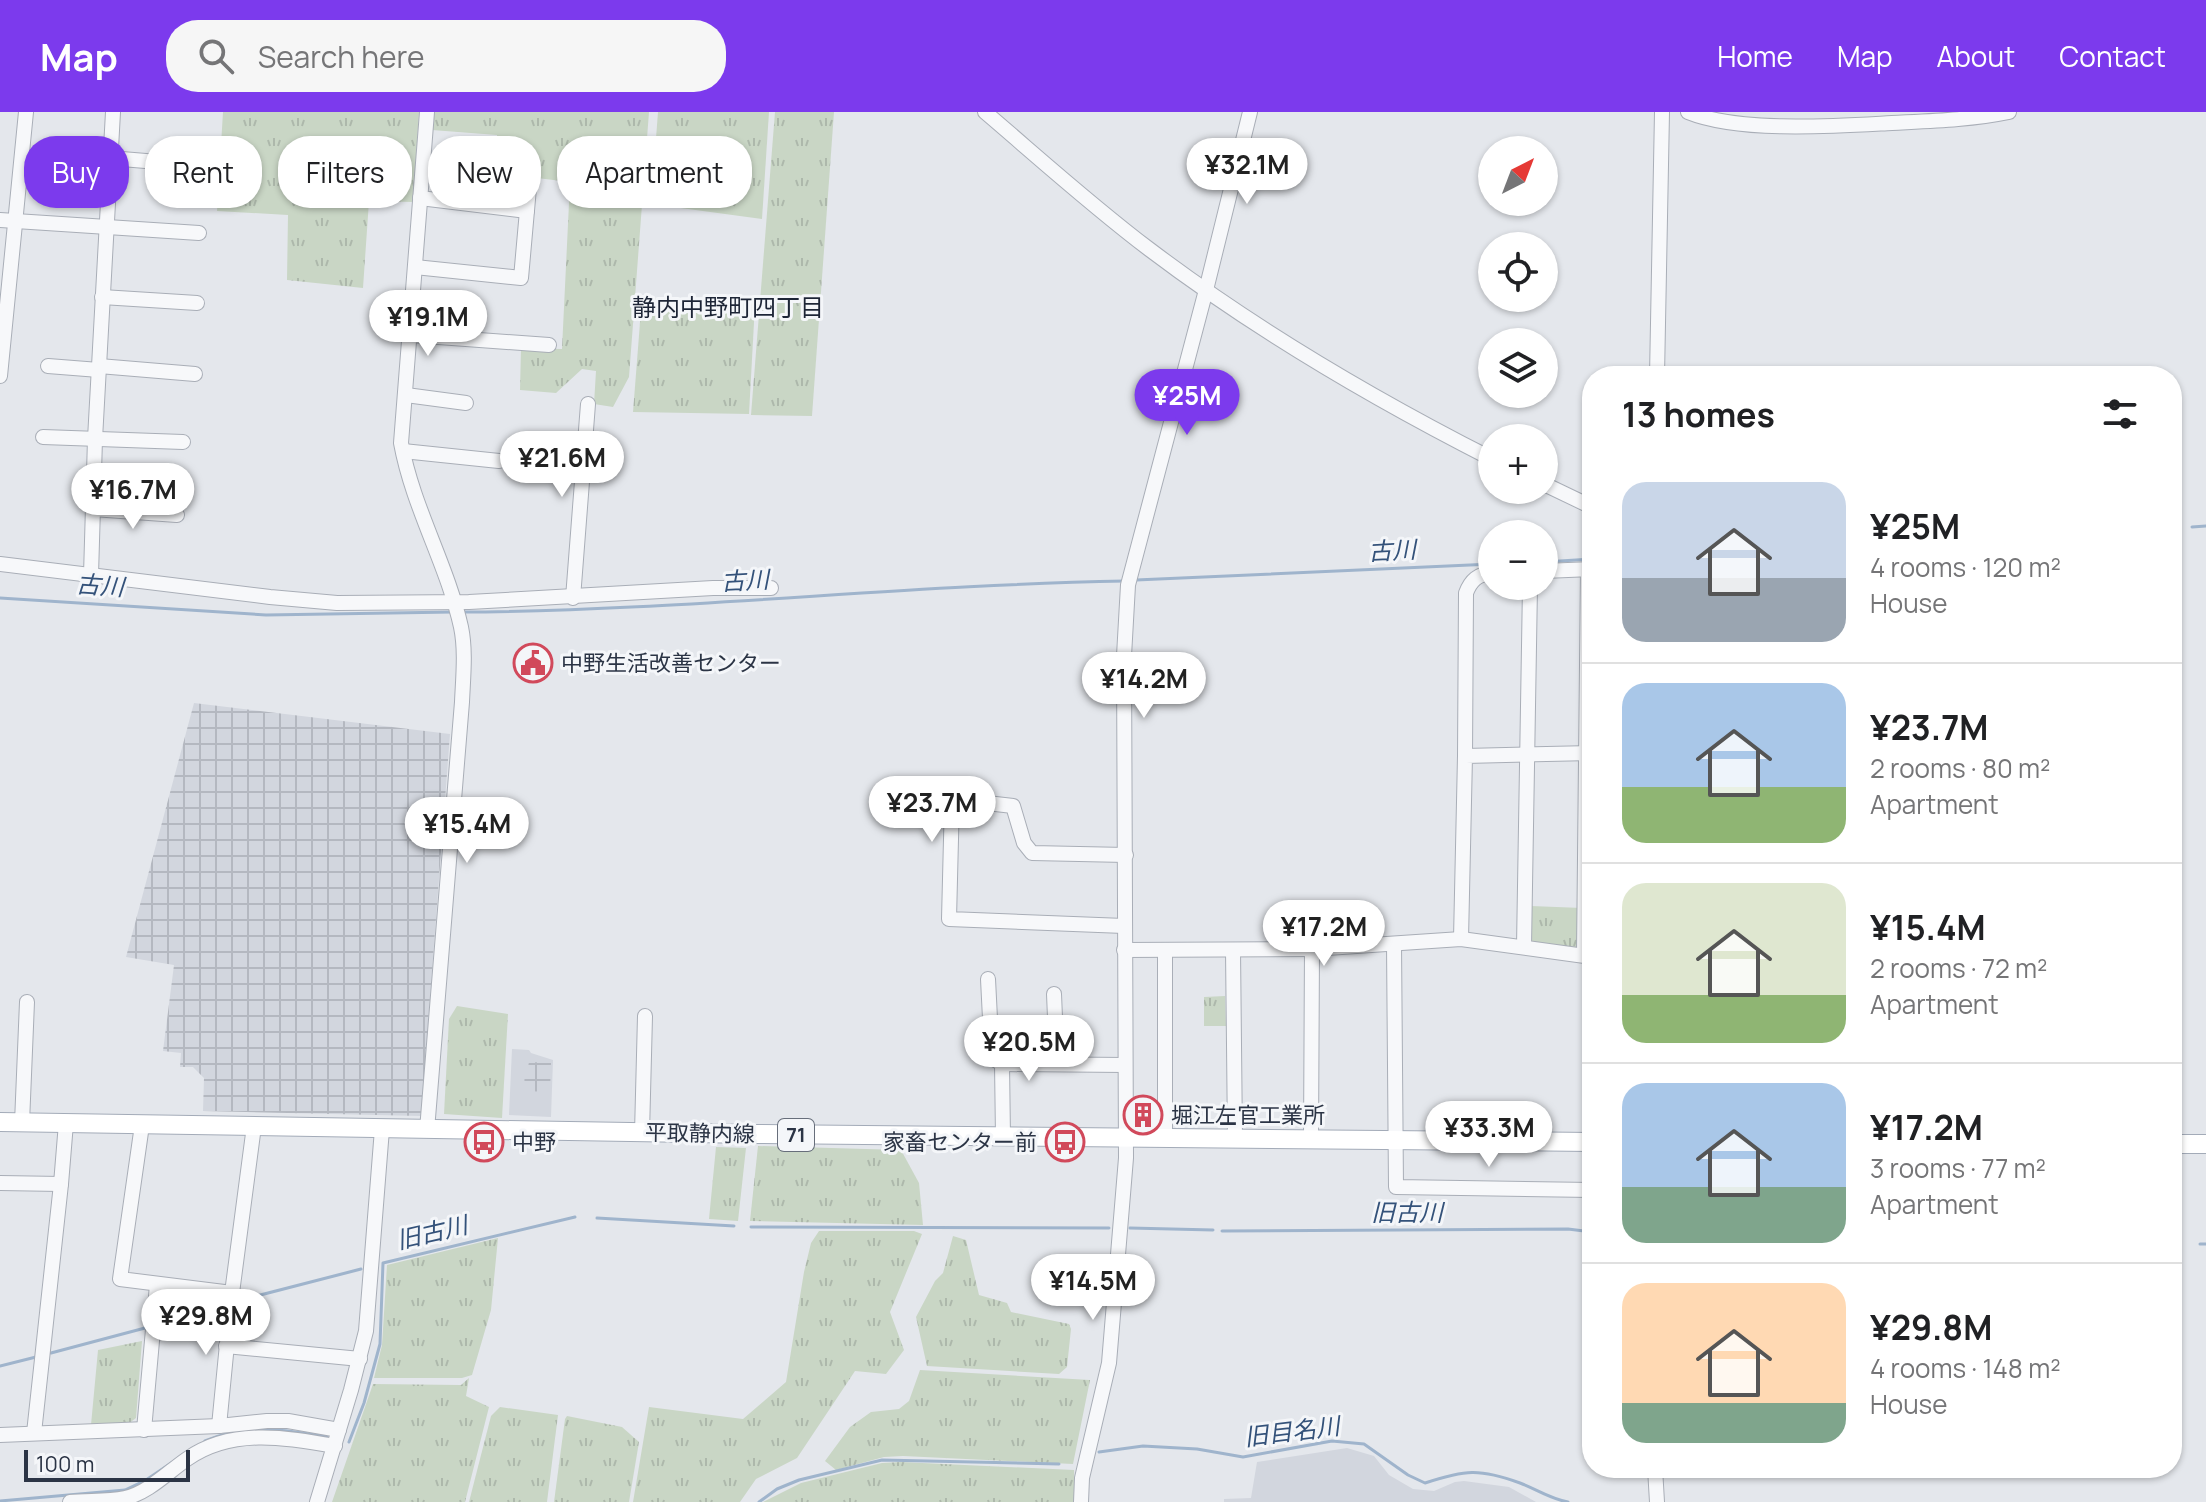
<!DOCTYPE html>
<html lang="en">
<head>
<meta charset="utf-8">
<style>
  body { margin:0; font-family:Manrope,"Noto Sans JP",sans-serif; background:#f6f6f6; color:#202124; height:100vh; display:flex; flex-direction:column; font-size:30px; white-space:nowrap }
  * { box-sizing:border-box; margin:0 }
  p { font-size:26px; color:#757577 }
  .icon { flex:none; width:44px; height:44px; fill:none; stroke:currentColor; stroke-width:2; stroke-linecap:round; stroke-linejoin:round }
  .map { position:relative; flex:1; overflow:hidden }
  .sheet { position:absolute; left:1582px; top:254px; width:600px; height:1112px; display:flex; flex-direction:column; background:#fff; border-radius:32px; box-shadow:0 2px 6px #0004 }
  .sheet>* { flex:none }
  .guide { position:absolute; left:24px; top:24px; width:760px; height:72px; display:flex; gap:16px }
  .needle { width:52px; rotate:42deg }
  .controls { position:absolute; left:1478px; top:24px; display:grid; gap:16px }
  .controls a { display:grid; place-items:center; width:80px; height:80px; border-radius:50%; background:#fff; box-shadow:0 2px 6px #0004; font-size:40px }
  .scale { position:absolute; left:24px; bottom:20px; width:166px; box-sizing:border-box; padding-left:8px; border:4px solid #2b3445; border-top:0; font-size:22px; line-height:28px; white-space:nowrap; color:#2b3445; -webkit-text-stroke:6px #f4f6f9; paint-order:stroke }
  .price { position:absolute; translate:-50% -68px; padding:0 18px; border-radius:28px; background:#fff; color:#222; font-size:26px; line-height:52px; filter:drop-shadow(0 2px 4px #0008) }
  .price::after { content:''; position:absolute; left:50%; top:48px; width:24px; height:18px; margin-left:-12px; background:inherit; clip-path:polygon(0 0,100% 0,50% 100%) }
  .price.selected { background:#7c3aed; color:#fff }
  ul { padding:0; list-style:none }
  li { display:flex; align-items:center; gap:24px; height:200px; padding:0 40px }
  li+li { border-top:2px solid #e0e0e0 }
  li span { display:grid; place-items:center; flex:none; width:224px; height:160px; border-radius:24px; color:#555 }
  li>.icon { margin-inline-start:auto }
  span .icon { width:96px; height:96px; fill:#fffc; stroke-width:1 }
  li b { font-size:34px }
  h2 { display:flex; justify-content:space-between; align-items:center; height:96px; padding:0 40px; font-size:34px }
  .pill { padding:0 28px; border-radius:32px; background:#fff; box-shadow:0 2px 6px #0004; font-size:28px; line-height:72px }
  .pill.selected { background:#7c3aed; color:#fff }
  header { display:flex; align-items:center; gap:48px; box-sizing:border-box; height:112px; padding:0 40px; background:#7c3aed; color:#fff }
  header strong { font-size:38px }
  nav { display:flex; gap:44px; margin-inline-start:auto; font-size:28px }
  .search { width:560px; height:72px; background:#f6f6f6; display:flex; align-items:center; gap:20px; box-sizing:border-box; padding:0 28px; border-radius:32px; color:#757577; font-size:30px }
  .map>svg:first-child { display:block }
  .built { fill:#d2d6de }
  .industrial { fill:url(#industrial-grid) }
  .grass { fill:url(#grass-tufts) }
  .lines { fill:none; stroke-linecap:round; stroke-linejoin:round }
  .stream { stroke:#9fb4cc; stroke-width:3 }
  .minor-casing { stroke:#a9aeb7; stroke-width:16 }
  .major-casing { stroke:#a3abb8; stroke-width:20 }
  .minor { stroke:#f7f8fa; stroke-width:14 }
  .major { stroke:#fff; stroke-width:18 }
  .labels { text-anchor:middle; stroke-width:6; stroke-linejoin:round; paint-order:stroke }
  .shield { fill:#f4f6f9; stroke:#676e7b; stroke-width:2 }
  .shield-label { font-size:20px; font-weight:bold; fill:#2b3445 }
  .poi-label { font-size:22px; fill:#2b3445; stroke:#f4f6f9; text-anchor:start }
  .street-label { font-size:22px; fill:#2b3445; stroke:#f4f6f9 }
  .neighbourhood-label { font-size:24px; fill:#1d2536; stroke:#f4f6f9 }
  .water-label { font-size:24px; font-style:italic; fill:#34527a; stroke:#f4f6f9 }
</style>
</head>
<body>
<header>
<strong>Map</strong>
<div class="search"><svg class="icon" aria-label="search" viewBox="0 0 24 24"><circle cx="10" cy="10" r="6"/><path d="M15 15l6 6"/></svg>Search here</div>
<nav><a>Home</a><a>Map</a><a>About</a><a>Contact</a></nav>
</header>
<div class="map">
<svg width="2206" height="1390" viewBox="0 0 2206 1390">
  <defs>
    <pattern id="industrial-grid" width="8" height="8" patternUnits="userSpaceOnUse" patternTransform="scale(2)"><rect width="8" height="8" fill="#d2d6de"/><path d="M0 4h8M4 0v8" fill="none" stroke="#b4b8c0"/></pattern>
    <pattern id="grass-tufts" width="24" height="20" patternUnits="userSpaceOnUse" patternTransform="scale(2)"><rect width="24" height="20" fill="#c9d6c5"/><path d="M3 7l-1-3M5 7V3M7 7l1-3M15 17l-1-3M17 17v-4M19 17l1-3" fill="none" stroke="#adb8ab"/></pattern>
  </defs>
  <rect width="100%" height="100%" fill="#e4e7ec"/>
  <g class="built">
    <polygon points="512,937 529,938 531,941 553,948 551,1005 509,1003"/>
    <polygon points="1347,1336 1374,1344 1389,1363 1413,1377 1434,1379 1455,1370 1464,1369 1509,1375 1536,1390 1224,1390 1224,1387 1251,1386 1257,1350"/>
  </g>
  <g class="industrial">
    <polygon points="194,591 450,622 421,1004 203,999 204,966 193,955 180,955 181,941 163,939 174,853 126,845"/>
    <polygon points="529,950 551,951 550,980 524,979 525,955 528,955"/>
  </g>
  <g class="grass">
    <polygon points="223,0 419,0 413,90 369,89 363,176 287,168 288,103 217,99"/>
    <polygon points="433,0 649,0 629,265 613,295 594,292 596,259 582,257 556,281 520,278 521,236 562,237 570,70 496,61 497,23 432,18"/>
    <polygon points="658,0 769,0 762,107 651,92"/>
    <polygon points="775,0 834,0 812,304 751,303"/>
    <polygon points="642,185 755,192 749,302 633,300"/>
    <polygon points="1531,794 1582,796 1581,834 1576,837 1535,831 1530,827"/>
    <polygon points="1225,884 1226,914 1204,914 1204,885"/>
    <polygon points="457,894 508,902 502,1006 444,1002 449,907"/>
    <polygon points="758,1034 901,1038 919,1071 923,1113 750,1109"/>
    <polygon points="716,1035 746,1036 738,1109 709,1107"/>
    <polygon points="819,1119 914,1119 922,1122 890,1200 904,1238 886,1262 855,1259 797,1346 756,1367 740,1390 633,1390 649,1295 743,1307 786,1270 804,1160 811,1131"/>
    <polygon points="953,1124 966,1128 979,1183 1007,1191 1011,1200 1069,1212 1071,1217 1067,1255 1059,1262 927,1254 916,1205 935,1169 943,1161"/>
    <polygon points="498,1126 491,1198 472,1263 462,1266 374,1266 382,1233 387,1153"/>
    <polygon points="142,1229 136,1306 128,1312 91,1313 98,1238"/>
    <polygon points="920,1258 1090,1268 1073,1352 903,1344 884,1345 836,1358 825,1349 850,1315 871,1300 899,1297 909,1289"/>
    <polygon points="469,1266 466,1284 489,1295 465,1390 332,1390 373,1272 461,1273"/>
    <polygon points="500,1295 558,1303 547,1390 469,1390 491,1304"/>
    <polygon points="567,1304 622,1315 639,1330 629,1390 554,1390 565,1307"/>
    <polygon points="901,1350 1074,1358 1075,1390 763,1390 801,1371 882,1351"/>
  </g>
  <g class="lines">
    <g class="stream">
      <polyline points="2192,415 2206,414"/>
      <polyline points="2172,416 2175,416"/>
      <polyline points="1544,450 1592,447"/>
      <polyline points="1136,468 1492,452"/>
      <polyline points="0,486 266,503 453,500"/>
      <path d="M461 500C682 499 903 473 1125 469"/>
      <polyline points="597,1106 734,1114"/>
      <polyline points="751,1115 1109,1116"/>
      <polyline points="1130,1116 1213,1118"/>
      <polyline points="1222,1119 1568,1117 1592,1120"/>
      <polyline points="2200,1132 2206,1132"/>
      <polyline points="237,1189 361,1157"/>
      <polyline points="159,1212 224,1194"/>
      <polyline points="51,1241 145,1216"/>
      <polyline points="0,1254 36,1245"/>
      <path d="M205 1329C245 1312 286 1317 327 1325"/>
      <polyline points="349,1330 364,1291 380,1232 383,1151 575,1105"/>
      <path d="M1099 1340 1143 1334 1197 1337 1243 1345 1332 1329 1364 1332 1408 1363 1425 1371C1465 1358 1479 1356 1520 1371 1536 1377 1550 1387 1568 1390"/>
      <polyline points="0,1389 125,1378 146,1368 195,1335"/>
      <polyline points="759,1390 777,1377 799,1368 882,1348 1059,1352"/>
    </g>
    <g class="minor-casing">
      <g id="minor">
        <path d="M427 0 401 331C413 396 447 452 461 515 466 539 463 566 462 590L427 1018"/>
        <path d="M985 0C1039 46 1092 94 1149 137 1256 218 1372 286 1492 347"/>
        <path d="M1688 0C1740 21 1836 14 1892 11 1931 9 1970 8 2009 0"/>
        <polyline points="110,46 205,54"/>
        <polyline points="420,86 527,99"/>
        <polyline points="0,108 199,121"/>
        <polyline points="415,155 521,166 529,76"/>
        <polyline points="102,185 197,191"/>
        <polyline points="411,223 549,233"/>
        <polyline points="48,254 99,258"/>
        <polyline points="99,254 195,262"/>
        <polyline points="0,264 26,0"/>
        <polyline points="1657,264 1662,0"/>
        <polyline points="406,283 466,291"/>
        <polyline points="43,325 183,330"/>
        <polyline points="403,339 499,349"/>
        <polyline points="1544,372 1592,395"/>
        <polyline points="93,397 177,403"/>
        <polyline points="0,452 270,485 337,491 469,490 713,476 771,476"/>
        <polyline points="1544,459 1592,457"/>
        <polyline points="91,463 95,327 113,0"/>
        <polyline points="573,486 588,292"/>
        <path d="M1465 644 1466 481C1471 468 1478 462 1492 461"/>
        <polyline points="1124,814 949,807 952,687 1013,694 1024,731 1032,741 1126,743"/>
        <polyline points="1461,827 1465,644 1592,641"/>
        <polyline points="1394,832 1396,1075 1592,1078"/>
        <polyline points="1524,834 1530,474"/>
        <polyline points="1124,838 1312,837 1461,827 1592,845"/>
        <polyline points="1233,838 1235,1027"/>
        <polyline points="1584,843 1588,457"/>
        <polyline points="988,867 992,946 1002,952 1003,1025"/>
        <polyline points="1054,882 1057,952"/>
        <polyline points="1002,952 1125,953"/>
        <polyline points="22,1011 27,890"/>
        <polyline points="142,1013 120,1167 232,1181 254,1014"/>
        <polyline points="642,1021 645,904"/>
        <polyline points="1165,1026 1165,838"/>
        <polyline points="1311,1027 1312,837"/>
        <polyline points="0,1071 61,1072 66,1011"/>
        <polyline points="226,1234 360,1247"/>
        <polyline points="219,1314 232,1181"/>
        <polyline points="144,1318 157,1173"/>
        <polyline points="34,1321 61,1072"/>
        <polyline points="0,1323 219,1314 267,1309 288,1309 339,1318"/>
        <polyline points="1655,1356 1657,1390"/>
        <path d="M70 1390C88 1388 107 1390 125 1386 148 1381 168 1360 187 1347 231 1316 285 1325 335 1334"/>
        <polyline points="317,1390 351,1278 366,1219 382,1017"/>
        <polyline points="1081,1390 1082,1366 1109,1251 1126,1046 1124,544 1128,473 1206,178 1250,0"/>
      </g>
    </g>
    <g class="major-casing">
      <g id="major">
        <polyline points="0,1010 753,1022 1592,1030"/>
        <polyline points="2172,1032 2206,1032"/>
      </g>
    </g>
    <use href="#minor" class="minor"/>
    <use href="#major" class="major"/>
  </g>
  <defs>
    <g id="civic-ring" transform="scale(2)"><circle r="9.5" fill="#f4f6f9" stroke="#d1495b" stroke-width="1.5"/><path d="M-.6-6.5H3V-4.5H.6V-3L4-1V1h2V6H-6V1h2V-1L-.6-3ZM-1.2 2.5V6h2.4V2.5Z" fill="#d1495b"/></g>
    <g id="building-ring" transform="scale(2)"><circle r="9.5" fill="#f4f6f9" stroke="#d1495b" stroke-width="1.5"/><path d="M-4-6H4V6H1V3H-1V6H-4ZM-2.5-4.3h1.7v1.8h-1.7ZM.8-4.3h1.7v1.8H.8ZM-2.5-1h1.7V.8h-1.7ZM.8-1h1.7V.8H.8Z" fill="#d1495b"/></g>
    <g id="bus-ring" transform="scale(2)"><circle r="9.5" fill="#f4f6f9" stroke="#d1495b" stroke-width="1.5"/><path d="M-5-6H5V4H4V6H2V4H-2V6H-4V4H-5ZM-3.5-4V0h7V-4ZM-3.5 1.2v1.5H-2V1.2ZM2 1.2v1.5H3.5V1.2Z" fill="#d1495b"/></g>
  </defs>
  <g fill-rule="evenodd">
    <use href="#civic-ring" x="533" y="551"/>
    <use href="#building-ring" x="1143" y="1003"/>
    <use href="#bus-ring" x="484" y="1030"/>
    <use href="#bus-ring" x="1065" y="1030"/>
  </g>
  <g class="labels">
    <rect class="shield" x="778" y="1007" width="36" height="32" rx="6"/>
    <g class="shield-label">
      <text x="796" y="1030">71</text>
    </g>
    <g class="poi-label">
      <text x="561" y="559">中野生活改善センター</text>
      <text x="1171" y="1011">堀江左官工業所</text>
      <text x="512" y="1038">中野</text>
      <text x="1037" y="1038" text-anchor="end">家畜センター前</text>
    </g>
    <g class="street-label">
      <text transform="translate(700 1021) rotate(1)" y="8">平取静内線</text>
    </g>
    <g class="neighbourhood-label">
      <text x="728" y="204">静内中野町四丁目</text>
    </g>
    <g class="water-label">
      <text transform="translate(1392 439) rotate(-3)" y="8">古川</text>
      <text transform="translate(745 469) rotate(-3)" y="8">古川</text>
      <text transform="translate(100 474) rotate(4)" y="8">古川</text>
      <text x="1407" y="1109">旧古川</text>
      <text transform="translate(432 1121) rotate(-13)" y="8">旧古川</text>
      <text transform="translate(1292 1320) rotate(-7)" y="8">旧目名川</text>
    </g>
  </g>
</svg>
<div class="controls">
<a><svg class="needle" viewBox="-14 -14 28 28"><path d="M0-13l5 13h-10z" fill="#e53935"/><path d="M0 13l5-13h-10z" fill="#757577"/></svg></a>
<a><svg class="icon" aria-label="locate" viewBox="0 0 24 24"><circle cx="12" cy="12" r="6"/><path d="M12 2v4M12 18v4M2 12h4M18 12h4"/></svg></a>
<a><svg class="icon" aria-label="layers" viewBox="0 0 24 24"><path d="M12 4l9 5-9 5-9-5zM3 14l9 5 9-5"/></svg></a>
<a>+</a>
<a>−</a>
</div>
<div class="scale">100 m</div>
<b class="price" style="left:1247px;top:94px">¥32.1M</b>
<b class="price" style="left:428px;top:246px">¥19.1M</b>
<b class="price selected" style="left:1187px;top:325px">¥25M</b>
<b class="price" style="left:562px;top:387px">¥21.6M</b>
<b class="price" style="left:133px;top:419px">¥16.7M</b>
<b class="price" style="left:1144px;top:608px">¥14.2M</b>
<b class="price" style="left:932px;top:732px">¥23.7M</b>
<b class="price" style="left:467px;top:753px">¥15.4M</b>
<b class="price" style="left:1324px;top:856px">¥17.2M</b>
<b class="price" style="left:1029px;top:971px">¥20.5M</b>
<b class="price" style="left:1489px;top:1057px">¥33.3M</b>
<b class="price" style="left:1093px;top:1210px">¥14.5M</b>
<b class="price" style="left:206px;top:1245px">¥29.8M</b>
<div class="guide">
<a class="pill selected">Buy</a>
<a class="pill">Rent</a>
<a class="pill">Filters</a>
<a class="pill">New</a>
<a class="pill">Apartment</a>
</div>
<section class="sheet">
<h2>13 homes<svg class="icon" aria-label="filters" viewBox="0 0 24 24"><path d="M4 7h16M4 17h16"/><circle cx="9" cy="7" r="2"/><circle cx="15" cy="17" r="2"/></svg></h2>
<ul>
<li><span style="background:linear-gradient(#c9d6e8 60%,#9aa5b1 0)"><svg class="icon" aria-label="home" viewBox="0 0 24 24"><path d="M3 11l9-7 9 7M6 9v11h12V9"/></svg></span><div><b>¥25M</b><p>4 rooms · 120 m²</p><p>House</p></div></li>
<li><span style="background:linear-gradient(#a9c7e8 65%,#8fb573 0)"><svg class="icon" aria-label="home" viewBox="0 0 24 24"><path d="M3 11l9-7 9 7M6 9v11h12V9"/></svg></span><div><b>¥23.7M</b><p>2 rooms · 80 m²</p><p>Apartment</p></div></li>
<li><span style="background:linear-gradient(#dfe7d0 70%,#8fb573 0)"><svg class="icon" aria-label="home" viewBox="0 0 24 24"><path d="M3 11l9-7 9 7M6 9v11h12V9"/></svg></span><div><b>¥15.4M</b><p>2 rooms · 72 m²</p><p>Apartment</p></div></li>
<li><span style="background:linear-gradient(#a9c7e8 65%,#7fa58c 0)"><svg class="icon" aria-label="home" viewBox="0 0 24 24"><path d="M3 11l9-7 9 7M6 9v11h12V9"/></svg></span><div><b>¥17.2M</b><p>3 rooms · 77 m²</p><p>Apartment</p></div></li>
<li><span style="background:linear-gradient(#ffd9b3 75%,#7fa58c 0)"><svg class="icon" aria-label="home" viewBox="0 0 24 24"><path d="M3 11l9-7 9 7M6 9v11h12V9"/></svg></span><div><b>¥29.8M</b><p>4 rooms · 148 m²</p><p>House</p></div></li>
</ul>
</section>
</div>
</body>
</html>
